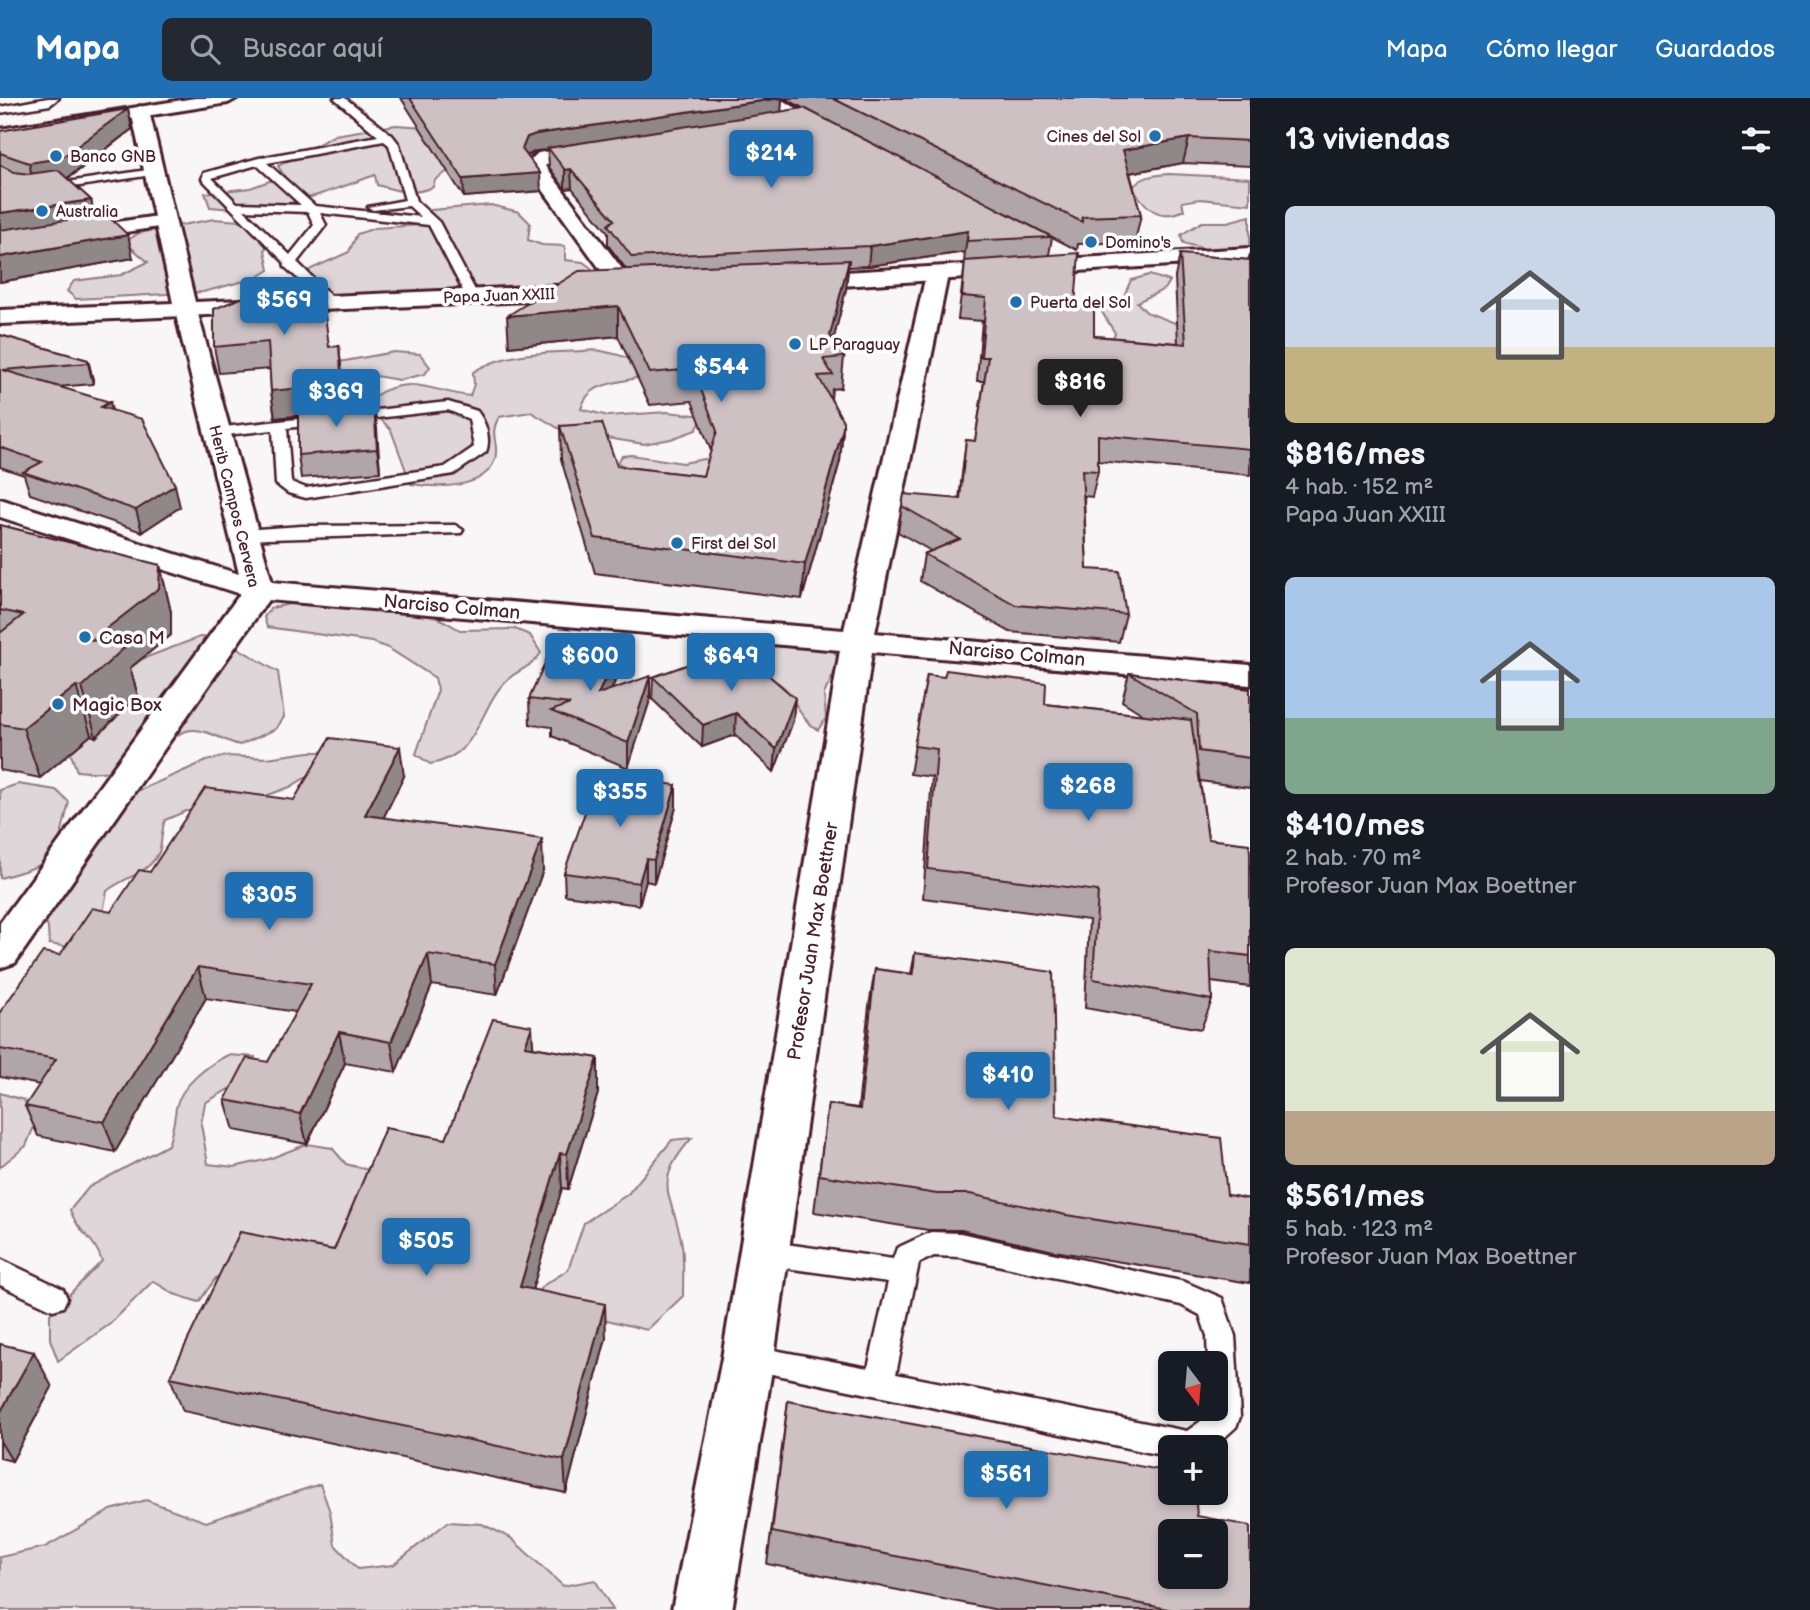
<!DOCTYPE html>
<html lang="es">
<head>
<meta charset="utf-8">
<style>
  body { margin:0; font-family:"Balsamiq Sans",sans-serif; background:#242831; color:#f1f3f6; height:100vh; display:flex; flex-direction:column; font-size:26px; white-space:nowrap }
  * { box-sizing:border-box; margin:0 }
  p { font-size:23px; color:#9ea1a6 }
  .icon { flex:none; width:38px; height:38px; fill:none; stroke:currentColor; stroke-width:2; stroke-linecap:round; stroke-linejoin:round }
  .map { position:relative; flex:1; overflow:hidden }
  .sheet { display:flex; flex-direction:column; background:#171b24; width:560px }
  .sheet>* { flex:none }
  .needle { width:46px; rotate:164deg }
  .tools { position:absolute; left:1158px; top:1253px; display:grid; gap:14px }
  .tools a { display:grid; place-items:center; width:70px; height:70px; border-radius:10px; background:#171b24; box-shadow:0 4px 10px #0003; font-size:35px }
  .price { position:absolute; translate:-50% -60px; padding:0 16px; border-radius:7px; background:#1f6fb2; color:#fff; font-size:23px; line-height:46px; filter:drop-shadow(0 2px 4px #0008) }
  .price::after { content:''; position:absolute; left:50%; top:42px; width:21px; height:16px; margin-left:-10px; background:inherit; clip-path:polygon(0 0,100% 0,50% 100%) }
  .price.current { background:#222; color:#fff }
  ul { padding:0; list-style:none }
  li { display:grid; align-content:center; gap:14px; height:371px; padding:0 35px }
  li span { display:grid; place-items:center; height:217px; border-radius:10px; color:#555 }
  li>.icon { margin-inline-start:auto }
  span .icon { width:126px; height:126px; fill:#fffc; stroke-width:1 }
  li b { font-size:30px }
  h2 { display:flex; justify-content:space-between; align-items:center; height:84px; padding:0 35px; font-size:30px }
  header { display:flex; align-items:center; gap:42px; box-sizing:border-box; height:98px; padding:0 35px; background:#1f6fb2; color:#fff }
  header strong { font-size:33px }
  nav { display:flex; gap:38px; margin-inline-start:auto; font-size:24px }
  .search { width:490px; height:63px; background:#242831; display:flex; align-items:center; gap:18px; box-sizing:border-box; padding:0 24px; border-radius:10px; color:#9ea1a6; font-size:26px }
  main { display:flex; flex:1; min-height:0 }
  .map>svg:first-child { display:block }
  .green { fill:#ded6d9; stroke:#947a82; stroke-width:2 }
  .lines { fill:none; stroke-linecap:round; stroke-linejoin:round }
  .lane-casing { stroke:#4a1f2b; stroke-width:5 }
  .street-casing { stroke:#4a1f2b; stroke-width:6 }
  .secondary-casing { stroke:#4a1f2b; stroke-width:6 }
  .highway-casing { stroke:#4a1f2b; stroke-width:6 }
  .lane { fill:#fff; fill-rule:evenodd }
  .street { fill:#fff; fill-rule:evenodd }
  .secondary { fill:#fff; fill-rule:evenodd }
  .highway { fill:#fff; fill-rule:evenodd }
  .wall { fill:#b0a6a9; stroke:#4a1f2b; stroke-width:2 }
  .shaded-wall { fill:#908789; stroke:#4a1f2b; stroke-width:2 }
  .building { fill:#cdc1c4; stroke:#4a1f2b; stroke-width:2; fill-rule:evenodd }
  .poi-dot { fill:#1f6fb2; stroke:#fff; stroke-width:2.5 }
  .labels { text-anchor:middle; stroke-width:7; stroke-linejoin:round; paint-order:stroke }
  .far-poi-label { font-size:16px; fill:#4a1f2b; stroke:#fff; text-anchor:start }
  .far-street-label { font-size:16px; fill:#4a1f2b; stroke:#fff }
  .street-label { font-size:19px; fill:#4a1f2b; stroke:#fff }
  .poi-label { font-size:19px; fill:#4a1f2b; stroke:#fff; text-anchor:start }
</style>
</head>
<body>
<header>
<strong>Mapa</strong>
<div class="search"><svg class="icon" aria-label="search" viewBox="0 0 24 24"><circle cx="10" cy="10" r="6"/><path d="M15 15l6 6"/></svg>Buscar aquí</div>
<nav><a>Mapa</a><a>Cómo llegar</a><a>Guardados</a></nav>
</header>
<main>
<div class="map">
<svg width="1250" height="1512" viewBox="0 0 1250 1512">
  <rect width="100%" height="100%" fill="#f8f6f7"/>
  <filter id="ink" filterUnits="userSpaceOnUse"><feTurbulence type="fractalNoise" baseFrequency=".0143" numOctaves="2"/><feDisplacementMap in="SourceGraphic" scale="14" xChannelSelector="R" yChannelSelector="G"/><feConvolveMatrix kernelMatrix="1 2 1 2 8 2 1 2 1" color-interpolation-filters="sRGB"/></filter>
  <g filter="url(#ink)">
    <g class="green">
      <path d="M396 27 425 29 458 66 435 82 433 89C412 98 398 93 377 87L375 77C316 98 273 117 210 109L205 95 250 90 284 78 278 68 335 37Z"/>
      <path d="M1169 76 1250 80V106L1200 101 1182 104 1184 112C1158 124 1147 110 1132 90 1142 78 1154 77 1169 76Z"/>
      <polygon points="491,107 519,114 530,125 528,142 542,147 565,148 565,162 583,164 606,181 588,189 329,203 296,186 311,171 349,154 357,136 375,130 419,127 419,120 431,112"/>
      <polygon points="1250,118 1250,151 1205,151 1183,145 1181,137 1202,124 1227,124"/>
      <polygon points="214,121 239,123 269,138 265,152 269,172 256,180 203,194 76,201 67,193 74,183 121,177 148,164 125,144 139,135"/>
      <polygon points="1149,177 1170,183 1165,191 1137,204 1146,214 1191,231 1200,253 1110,246 1115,235 1102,214 1105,205 1123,200 1131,182"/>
      <path d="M596 252C615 256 636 258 646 277 620 287 589 281 581 311L608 318 667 314 704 318 696 332 671 341 644 346 563 333 531 314 499 319C488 338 500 345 495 361 485 392 436 390 411 386L391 332 371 311 376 297C412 276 433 294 470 298L474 286 473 274C509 251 554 256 596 252Z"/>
      <polygon points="394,254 420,256 430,269 425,276 399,282 376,278 369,283 358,280 356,274 328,275 334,265"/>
      <polygon points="631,357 683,365 704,361 714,364 718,383 632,371 617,365 622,358"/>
      <path d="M290 506 366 511 383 515H420L435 518 460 532 515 531 530 537 541 555C532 569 519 571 507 582 478 609 481 658 430 666L416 656 438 592 435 580 388 550 372 544 267 529 264 519 271 510Z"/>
      <path d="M200 539 221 540 278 574 284 619 276 631 240 647C225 644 210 632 194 632 172 632 168 653 151 661 130 673 100 676 77 673L69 651 114 582 142 561Z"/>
      <path d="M737 543 833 552 840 563 824 596 826 620 818 632C795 618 797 598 780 586 761 571 724 569 701 563L702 553 717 546Z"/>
      <path d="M309 654H328L321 670 290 689 227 712 186 713 165 722C161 733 162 747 159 754 149 776 124 779 107 793L101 826 69 849 49 846 48 830 38 804 117 702 206 663 226 658 267 660Z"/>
      <path d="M18 686 56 692 69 704C55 762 59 764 0 780V692Z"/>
      <path d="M228 957 255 959 251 978 205 1005 201 1026 208 1066 234 1069 269 1061 307 1046 332 1050 346 1066 379 1075 336 1169 312 1150 287 1143 265 1156 237 1163 215 1181 199 1204 174 1196 153 1183 110 1226 58 1263 50 1241V1216L102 1163C93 1137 80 1138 70 1112L89 1089 168 1047C173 1034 174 1024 176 1010 180 988 209 966 228 957Z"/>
      <polygon points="0,995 24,1002 35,1026 26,1048 0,1069"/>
      <path d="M692 1040C649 1088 674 1097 682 1147 684 1163 683 1181 683 1198L647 1232 595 1219 522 1209 544 1187 568 1172 584 1125 628 1096 672 1042Z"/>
      <polygon points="320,1386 330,1414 335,1447 358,1471 393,1467 448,1424 482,1426 511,1440 563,1488 595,1482 613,1512 0,1512 0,1459 45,1449 111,1412 146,1402 206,1424"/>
    </g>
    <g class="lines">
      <g class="lane-casing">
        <g id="lane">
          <polygon points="48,0 59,0 50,7 0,15 0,9"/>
          <path d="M334 0H345L392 37 399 46 416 103 439 124 478 198 476 201 466 198 429 127 320 115 326 127 297 164 336 203 326 206 285 169 284 164 202 81 204 75 259 60 378 38ZM384 43 389 47 405 102 368 109 373 112 409 108 421 119 315 108 267 65ZM257 67 301 107 237 105 212 80ZM244 112 308 114 314 127 290 157Z"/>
          <polygon points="154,71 159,74 158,76 34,95 20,93 0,83 0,76 34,89"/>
          <path d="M448 304 477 313C486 324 491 341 486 354L454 376 306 400 288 395 276 386 273 332 216 338 209 334 216 330ZM448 312 469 321 474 349 445 369 306 390 291 384 287 330Z"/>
          <polygon points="455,427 463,432 461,435 242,442 234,437 242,432 302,428"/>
          <path d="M931 1134 960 1135 1185 1184 1222 1200 1235 1238 1240 1319 1236 1329 1214 1349H1171V1359L738 1269 734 1260 738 1251 748 1247 868 1270 888 1184 764 1167 754 1163 750 1155 754 1147 764 1143 893 1161 897 1150ZM934 1158 960 1159 1181 1207 1200 1217 1207 1238 1208 1265H1216V1311H1210L1201 1323 1187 1333 896 1276 919 1165Z"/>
          <polygon points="0,1161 63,1191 67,1200 63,1209 53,1212 0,1187"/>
        </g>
      </g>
      <g class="street-casing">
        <g id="street">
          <polygon points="600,45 609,51 607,55 550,64 545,68 638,192 627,199 619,197 525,67 538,55"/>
          <polygon points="165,117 172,119 175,123 172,127 0,153 0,141"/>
          <polygon points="937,170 948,177 875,535 1250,567 1250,587 872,554 774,1260 732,1512 672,1512 722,1260 840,552 268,502 15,865 0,870 0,825 240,496 0,419 0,401 239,476 174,209 185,202 196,209 272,484 844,532 926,177"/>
        </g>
      </g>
      <g class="secondary-casing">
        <g id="secondary">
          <polygon points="756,0 778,0 844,36 841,40 829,40"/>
          <polygon points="140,8 149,13 195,204 598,186 609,193 598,200 0,226 0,212 173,205 131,13"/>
          <polygon points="1250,150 1250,162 794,191 783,184 794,177"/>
        </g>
      </g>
      <g class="highway-casing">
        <polygon id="highway" points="195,0 237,0 228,5 0,41 0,31"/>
      </g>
      <use href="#lane" class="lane"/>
      <use href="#street" class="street"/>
      <use href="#secondary" class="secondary"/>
      <use href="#highway" class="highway"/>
    </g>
    <g class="wall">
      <polygon points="401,0 782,0 781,14 803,10 785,0 1250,0 1250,68 1183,65 1130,75 1141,117 1135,144 1078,146 1077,152 1000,112 1052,139 1049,157 1075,208 1094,238 1178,245 1175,179 1180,156 1248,162 1250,156 1250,377 1098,363 1098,373 1092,399 1084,398 1087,471 1126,516 1119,544 1010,534 920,483 924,456 931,453 898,434 902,408 959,401 966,342 975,343 984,283 977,283 982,223 958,221 965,164 964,164 965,154 868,168 848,169 846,191 833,242 844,259 841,290 832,291 831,301 843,330 840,363 802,501 595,475 561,361 560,328 617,368 703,378 711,353 692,303 650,307 618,238 509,249 626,171 608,147 608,134 572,90 565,91 549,69 548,52 536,53 527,58 541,93 464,99"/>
      <polygon points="128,11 132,31 68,81 91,102 94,118 133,160 0,184 0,33"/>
      <polygon points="214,211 329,249 339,248 345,310 374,308 380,374 301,380 298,357 298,318 275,320 271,293 270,271 219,275 214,249"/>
      <polygon points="0,237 88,262 93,282 93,286 57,289 111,312 180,409 142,434 30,396 24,377 0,369"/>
      <polygon points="0,427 160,467 171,514 171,537 130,570 138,598 96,639 91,637 40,680 0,672"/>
      <polygon points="615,559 615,583 611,591 650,602 628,670 552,638 552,629 530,626 529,601"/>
      <polygon points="1129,575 1250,591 1250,690 1200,683 1208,741 1250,754 1250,889 1211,884 1212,902 1201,931 1085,910 1089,822 923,800 932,679 910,676 927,577 1045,606 1144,617 1122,603"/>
      <polygon points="653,579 793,623 774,674 735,637 702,649 652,601"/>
      <polygon points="404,678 383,720 543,772 497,897 432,887 396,974 345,965 307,1046 234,1032 225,1002 268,964 296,914 206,900 115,1054 38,1038 25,1008 40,987 0,979 0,914 60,857 111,814 150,774 294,702"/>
      <polygon points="676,687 676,709 654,785 646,783 639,807 565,797 564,775"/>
      <polygon points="915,855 1056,1018 1227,1097 1250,1101 1250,1185 1054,1153 961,1132 928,1132 814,1114 828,1006 858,1010 869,908 875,871 911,876"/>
      <polygon points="533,949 598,960 598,995 568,1091 562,1090 532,1191 606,1240 566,1395 183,1313 170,1279 334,1152 446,1041"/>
      <polygon points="0,1246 52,1289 12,1363 0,1360"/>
      <polygon points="788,1303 1250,1512 998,1512 767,1466"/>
    </g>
    <g class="shaded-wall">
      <polygon points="782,0 781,16 548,50 548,52 536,53 528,57 523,69 522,51 527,39 536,36"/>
      <polygon points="128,11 132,31 66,81 34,86 29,65"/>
      <polygon points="1189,40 1183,65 1118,77 1123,52"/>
      <polygon points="571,71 572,90 565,91 565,72"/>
      <polygon points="540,75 541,93 464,99 463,81"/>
      <polygon points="91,102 96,124 0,138 0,115"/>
      <polygon points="968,133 965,154 868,168 870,148"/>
      <polygon points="128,137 133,160 0,184 0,159"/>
      <polygon points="849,162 846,191 829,260 830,237"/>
      <polygon points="618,208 618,238 509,249 507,218"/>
      <polygon points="339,248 345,313 275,320 271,293"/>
      <polygon points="88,262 93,282 93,286 88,265"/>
      <polygon points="110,304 115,326 101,309"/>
      <polygon points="374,308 377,330 380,374 377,351"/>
      <polygon points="843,330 840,363 802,501 805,466"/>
      <polygon points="175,387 180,409 142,434 136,412"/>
      <polygon points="160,467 171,514 171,537 130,570 138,598 96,639 82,589 92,542"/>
      <polygon points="615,559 615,583 599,621 598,596"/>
      <polygon points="650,578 650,602 628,670 628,645"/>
      <polygon points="76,588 91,637 40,680 23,630"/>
      <polygon points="795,600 793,623 774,674 776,651"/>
      <polygon points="736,615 735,637 702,649 703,627"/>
      <polygon points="400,649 404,678 370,747 365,717"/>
      <polygon points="676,687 676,709 654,785 654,762"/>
      <polygon points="542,741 543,772 497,897 495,866"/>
      <polygon points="646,761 646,783 639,807 639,785"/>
      <polygon points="428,856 432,887 396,974 391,944"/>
      <polygon points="198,869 206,900 115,1054 104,1024"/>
      <polygon points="532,928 534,963 525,948"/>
      <polygon points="339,934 345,965 307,1046 300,1016"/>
      <polygon points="598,960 598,995 568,1091 567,1056"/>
      <polygon points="560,1055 562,1090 523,1223 520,1189"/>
      <polygon points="605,1206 606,1240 566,1395 564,1362"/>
      <polygon points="34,1254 52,1289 12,1363 0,1343 0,1315"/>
    </g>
    <g class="building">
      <polygon points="410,0 780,0 536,36 527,39 522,51 540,75 463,81"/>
      <polygon points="832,0 1250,0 1250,43 1189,40 1123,52 1141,117 1082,119 1082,124"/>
      <polygon points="804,10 1052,139 967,143 968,133 870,148 632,159 608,127 614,122 571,71 565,72 548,50"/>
      <polygon points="128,11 61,60 29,65 0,55 0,33"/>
      <polygon points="0,67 14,74 29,76 58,72 91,102 0,115"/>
      <polygon points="106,116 128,137 0,159 0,132"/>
      <polygon points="1079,155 1075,208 1094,210 1094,238 1186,246 1180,156 1250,162 1250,351 1098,337 1098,373 1082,372 1087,471 1119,473 1126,516 1016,507 924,456 960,441 902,408 904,396 960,401 966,342 975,343 988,259 981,259 986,200 962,198 965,163"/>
      <polygon points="849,162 830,237 844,259 823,261 833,277 818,278 843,323 843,330 805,466 595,440 560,328 602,325 617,368 703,378 717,333 693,271 650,275 618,208 507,218 579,173"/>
      <polygon points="322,192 329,249 339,248 342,286 271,293 268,244 214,249 214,211 246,198"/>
      <polygon points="0,237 88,262 88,265 3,272 110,304 101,309 142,321 175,387 136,412 23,374 42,364 0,349"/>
      <polygon points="344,304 344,310 374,308 377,351 298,357 298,309"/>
      <polygon points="0,427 160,467 159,490 92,542 125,549 82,589 76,588 23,630 0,626 0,535 23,517 0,512"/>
      <polygon points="736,549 795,600 776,651 736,615 703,627 653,579"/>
      <polygon points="551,551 615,559 598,596 650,578 628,645 551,613 570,606 529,601"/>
      <polygon points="946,572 1046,585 1045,606 1191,622 1208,741 1249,746 1250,754 1250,858 1210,853 1212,902 1093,881 1098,793 928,771 937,651 914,648 927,577 944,579"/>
      <polygon points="1129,575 1250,591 1250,660 1199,653 1197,616"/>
      <polygon points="330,640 400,649 365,717 542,741 495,866 428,856 391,944 339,934 300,1016 225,1002 247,960 268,964 311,886 198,869 104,1024 25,1008 56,961 0,951 0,914 43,854 60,857 92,810 111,814 139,772 150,774 205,690 294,702"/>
      <polygon points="598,677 676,687 654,762 646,761 639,785 564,775"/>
      <polygon points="915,855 1053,874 1056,1018 1221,1040 1227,1097 1250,1101 1250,1146 1066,1117 970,1096 937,1096 819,1077 828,1006 860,1011 875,871 913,876"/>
      <polygon points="493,921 532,928 525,948 598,960 567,1056 560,1055 520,1189 605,1206 564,1362 170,1279 240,1134 334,1152 385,1030 446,1041"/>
      <polygon points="0,1246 34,1254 0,1315"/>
      <path d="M788 1303 1171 1374V1395H1195L1197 1418 1250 1428V1512H1173L772 1434ZM1171 1433H1216V1479H1171Z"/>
    </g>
  </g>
  <g class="poi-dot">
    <circle cx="1155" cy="38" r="7"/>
    <circle cx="56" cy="58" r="7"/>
    <circle cx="42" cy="113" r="7"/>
    <circle cx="1091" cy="144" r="7"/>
    <circle cx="1016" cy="204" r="7"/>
    <circle cx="795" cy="246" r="7"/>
    <circle cx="677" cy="445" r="7"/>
    <circle cx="85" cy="539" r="7"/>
    <circle cx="58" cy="606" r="7"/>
  </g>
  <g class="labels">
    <g class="far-poi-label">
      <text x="1141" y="44" text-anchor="end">Cines del Sol</text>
      <text x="70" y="64">Banco GNB</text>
      <text x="56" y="119">Australia</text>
      <text x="1105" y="150">Domino's</text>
      <text x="1030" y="210">Puerta del Sol</text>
      <text x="809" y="252">LP Paraguay</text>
      <text x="691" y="451">First del Sol</text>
    </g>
    <g class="far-street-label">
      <text transform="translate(499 197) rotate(-2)" y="6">Papa Juan XXIII</text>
      <text transform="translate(235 408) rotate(76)" y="6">Herib Campos Cervera</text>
    </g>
    <g class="street-label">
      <text transform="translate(452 508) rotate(5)" y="7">Narciso Colman</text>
      <text transform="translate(1017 555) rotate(5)" y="7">Narciso Colman</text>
      <text transform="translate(812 843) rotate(-81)" y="7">Profesor Juan Max Boettner</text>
    </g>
    <g class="poi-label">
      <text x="99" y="546">Casa M</text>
      <text x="72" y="613">Magic Box</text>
    </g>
  </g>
</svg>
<div class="tools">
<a><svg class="needle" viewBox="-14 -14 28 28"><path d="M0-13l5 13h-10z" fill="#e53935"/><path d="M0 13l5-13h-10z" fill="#9ea1a6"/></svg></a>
<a>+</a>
<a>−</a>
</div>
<b class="price" style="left:771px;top:92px">$214</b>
<b class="price" style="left:284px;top:239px">$569</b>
<b class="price" style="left:721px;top:306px">$544</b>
<b class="price current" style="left:1080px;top:321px">$816</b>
<b class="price" style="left:336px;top:331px">$369</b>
<b class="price" style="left:590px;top:595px">$600</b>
<b class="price" style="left:731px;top:595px">$649</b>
<b class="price" style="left:1088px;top:725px">$268</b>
<b class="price" style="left:620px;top:731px">$355</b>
<b class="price" style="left:269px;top:834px">$305</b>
<b class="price" style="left:1008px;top:1014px">$410</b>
<b class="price" style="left:426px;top:1180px">$505</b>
<b class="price" style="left:1006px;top:1413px">$561</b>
</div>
<section class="sheet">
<h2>13 viviendas<svg class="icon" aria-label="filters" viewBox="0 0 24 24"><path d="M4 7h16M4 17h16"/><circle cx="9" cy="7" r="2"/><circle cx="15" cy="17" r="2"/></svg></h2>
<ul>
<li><span style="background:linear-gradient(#c9d6e8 65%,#c2b280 0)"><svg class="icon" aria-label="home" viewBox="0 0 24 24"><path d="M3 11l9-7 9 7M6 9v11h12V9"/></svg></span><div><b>$816/mes</b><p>4 hab. · 152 m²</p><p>Papa Juan XXIII</p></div></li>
<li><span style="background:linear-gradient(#a9c7e8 65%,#7fa58c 0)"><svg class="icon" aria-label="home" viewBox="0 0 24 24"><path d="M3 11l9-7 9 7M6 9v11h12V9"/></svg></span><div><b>$410/mes</b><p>2 hab. · 70 m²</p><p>Profesor Juan Max Boettner</p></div></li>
<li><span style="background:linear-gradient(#dfe7d0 75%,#b9a48a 0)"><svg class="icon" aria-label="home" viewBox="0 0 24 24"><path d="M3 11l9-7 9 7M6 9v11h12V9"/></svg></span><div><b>$561/mes</b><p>5 hab. · 123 m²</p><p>Profesor Juan Max Boettner</p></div></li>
</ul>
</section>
</main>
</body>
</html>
